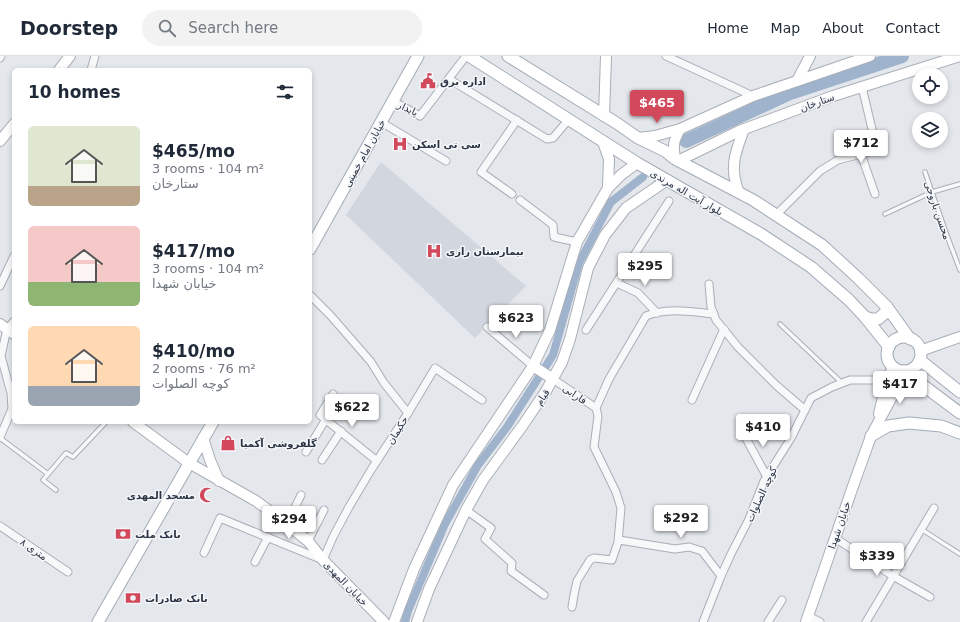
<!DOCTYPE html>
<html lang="en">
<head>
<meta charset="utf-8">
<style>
  body { margin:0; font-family:"DejaVu Sans","Noto Sans Arabic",sans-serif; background:#f2f2f3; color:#1f2937; height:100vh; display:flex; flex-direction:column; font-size:15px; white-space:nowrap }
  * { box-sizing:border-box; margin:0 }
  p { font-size:13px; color:#747a83 }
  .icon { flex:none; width:22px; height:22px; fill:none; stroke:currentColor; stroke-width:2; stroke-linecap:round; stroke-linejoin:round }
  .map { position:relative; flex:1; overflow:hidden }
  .drawer { position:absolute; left:12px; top:12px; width:300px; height:356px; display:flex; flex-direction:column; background:#fff; border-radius:6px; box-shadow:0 2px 6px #0003 }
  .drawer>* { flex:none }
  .tools { position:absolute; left:912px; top:12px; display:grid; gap:8px }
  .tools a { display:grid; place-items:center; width:36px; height:36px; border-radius:50%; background:#fff; box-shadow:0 2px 6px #0003; font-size:20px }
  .price { position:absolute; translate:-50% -34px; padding:0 9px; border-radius:4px; background:#fff; color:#222; font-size:13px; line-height:26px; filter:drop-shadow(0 1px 2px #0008) }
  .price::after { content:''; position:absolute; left:50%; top:24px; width:12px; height:9px; margin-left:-6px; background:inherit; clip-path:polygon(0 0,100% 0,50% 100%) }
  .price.active { background:#d1495b; color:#fff }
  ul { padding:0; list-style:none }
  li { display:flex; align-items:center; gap:12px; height:100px; padding:0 16px }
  li span { display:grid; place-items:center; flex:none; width:112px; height:80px; border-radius:6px; color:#555 }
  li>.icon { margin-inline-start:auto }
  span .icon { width:48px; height:48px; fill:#fffc; stroke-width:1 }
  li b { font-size:17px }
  h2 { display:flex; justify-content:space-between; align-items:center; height:48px; padding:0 16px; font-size:17px }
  header { display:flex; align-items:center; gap:24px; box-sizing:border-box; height:56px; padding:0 20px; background:#fff; border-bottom:1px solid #e0e1e3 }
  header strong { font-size:19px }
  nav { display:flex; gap:22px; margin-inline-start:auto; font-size:14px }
  .search { width:280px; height:36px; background:#f2f2f3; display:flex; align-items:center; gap:10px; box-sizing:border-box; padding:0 14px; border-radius:22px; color:#747a83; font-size:15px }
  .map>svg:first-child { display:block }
  .built { fill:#d2d6de }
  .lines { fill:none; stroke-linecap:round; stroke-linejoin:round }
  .canal { stroke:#9fb4cc; stroke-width:8 }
  .river { stroke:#9fb4cc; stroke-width:14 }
  .lane-casing { stroke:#a9aeb7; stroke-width:5.5 }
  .street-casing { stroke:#a9aeb7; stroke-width:9 }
  .secondary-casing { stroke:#a9aeb7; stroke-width:12 }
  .primary-casing { stroke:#a3abb8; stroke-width:13 }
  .lane { stroke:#f7f8fa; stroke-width:3.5 }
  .street { stroke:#f7f8fa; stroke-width:7 }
  .secondary { stroke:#fff; stroke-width:10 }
  .primary { stroke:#fff; stroke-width:11 }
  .labels { text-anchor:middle; stroke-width:3; stroke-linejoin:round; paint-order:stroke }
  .poi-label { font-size:10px; font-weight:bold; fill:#2b3445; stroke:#f4f6f9; text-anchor:start }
  .street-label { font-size:10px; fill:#2b3445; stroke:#f4f6f9 }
</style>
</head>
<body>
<header>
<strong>Doorstep</strong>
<div class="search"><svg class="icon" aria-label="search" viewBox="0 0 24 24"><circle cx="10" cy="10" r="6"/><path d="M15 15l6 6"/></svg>Search here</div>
<nav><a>Home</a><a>Map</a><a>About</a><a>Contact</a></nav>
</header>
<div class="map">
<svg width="960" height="566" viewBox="0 0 960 566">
  <rect width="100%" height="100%" fill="#e4e7ec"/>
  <polygon class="built" points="381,106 526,230 475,282 346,159"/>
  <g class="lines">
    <polyline class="canal" points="405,566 408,555 445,468 478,409 507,371 553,299 579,207 611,146 643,121"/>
    <polyline class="river" points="686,85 790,37 902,0"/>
    <g class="lane-casing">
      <g id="lane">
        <polyline points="925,116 946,177 960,214"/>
        <polyline points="885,158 932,136 960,128"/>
        <polyline points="780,268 842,327"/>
        <polyline points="0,382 48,418"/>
        <polyline points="56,434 43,424 66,397 73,401 106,366"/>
        <polyline points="921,473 960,498"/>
      </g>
    </g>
    <g class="street-casing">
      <g id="street">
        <polyline points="666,0 753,40"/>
        <polyline points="0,2 1,0"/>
        <polyline points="91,14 95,0"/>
        <polyline points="449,23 547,83 553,82 569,63"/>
        <polyline points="393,45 420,60 466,0"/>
        <polyline points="381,66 446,105"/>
        <polyline points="861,98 875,138"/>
        <polyline points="512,138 481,116 517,64"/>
        <polyline points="520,144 553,169 554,181 577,186"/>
        <polyline points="776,159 820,115 838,104 877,94 862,31"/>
        <polyline points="617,227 638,237 657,257"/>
        <polyline points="709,228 711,251 716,264 738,291 776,329 805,354"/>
        <polyline points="0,230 14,200"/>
        <polyline points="310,239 331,260 371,306 384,327 408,357"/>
        <polyline points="487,271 533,310"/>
        <polyline points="586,274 669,145"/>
        <polyline points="553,323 596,352"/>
        <polyline points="333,338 320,359 377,405"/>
        <polyline points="692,344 724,273"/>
        <polyline points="741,373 767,421"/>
        <polyline points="0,381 12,353 11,337 1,300 7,273 14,265"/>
        <polyline points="306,396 326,363"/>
        <polyline points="322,404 341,375"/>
        <polyline points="466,454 491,472 485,483 512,507 511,515 544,539"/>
        <polyline points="287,468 301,439"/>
        <polyline points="0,470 68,516"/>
        <polyline points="835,482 893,520 930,541"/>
        <polyline points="619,484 675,493 689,491 702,495 721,520"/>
        <polyline points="308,485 324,454"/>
        <polyline points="204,497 220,462 323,504 333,481 349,451 371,414 408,357 435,312 482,344"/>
        <polyline points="255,506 268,481"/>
        <path d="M572 551 574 539 577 525 590 504 594 502 612 504 618 486 621 452 616 436 594 391 598 360 596 352 609 323 646 260C668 251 692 256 714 258"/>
        <polyline points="808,560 820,566"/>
        <polyline points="703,566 721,520 731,498 749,463 764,425 791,382 811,342 832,331 850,324 887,324"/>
        <polyline points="768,566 782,544"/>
        <polyline points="866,566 934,452"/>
      </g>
    </g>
    <g class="secondary-casing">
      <g id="secondary">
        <polyline points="59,14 70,0"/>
        <polyline points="797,25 810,0"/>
        <polyline points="604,60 606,0"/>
        <polyline points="638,82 655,80 680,73 753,40 870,0"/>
        <polyline points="0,85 14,68"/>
        <polyline points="603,86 609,103 608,132"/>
        <path d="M675 103C673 89 673 86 680 73"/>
        <polyline points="678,105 739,75 833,40 960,0"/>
        <path d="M739 137C729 112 735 97 744 73"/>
        <polyline points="0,268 14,278"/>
        <polyline points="920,295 960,281"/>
        <polyline points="533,310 553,323"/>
        <polyline points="879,358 887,324 893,311"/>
        <polyline points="133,366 189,407 256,445 287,468 308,485 323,504 384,566"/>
        <polyline points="203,382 210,404 219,425"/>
        <polyline points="394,566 414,513 453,429 533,310 550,274 577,186 608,132 621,119 637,107"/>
        <polyline points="417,566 429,533 466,454 483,424 523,369 546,335 562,306 570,283 588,212 605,179 626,152 667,124"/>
        <polyline points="806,566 852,433 871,380 894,337 901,315"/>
      </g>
    </g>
    <g class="primary-casing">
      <g id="primary">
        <polyline points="469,0 637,107 761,178 811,211 849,244 865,261 889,291"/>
        <polyline points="508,0 618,68 638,82 665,95 675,103 753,144 822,189 858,222 887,251 910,283"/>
        <polyline points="310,193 418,0"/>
        <polyline points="865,261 871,263 878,263 885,257 887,251"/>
        <circle cx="904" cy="298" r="17"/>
        <polyline points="920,304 960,336"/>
        <polyline points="904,315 960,357"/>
        <polyline points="871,380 888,370 909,367 941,370 960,377"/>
        <polyline points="98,566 213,366"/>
      </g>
    </g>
    <use href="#lane" class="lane"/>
    <use href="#street" class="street"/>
    <use href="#secondary" class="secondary"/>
    <use href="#primary" class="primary"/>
  </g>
  <defs>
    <g id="civic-bare" transform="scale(1.2)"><path d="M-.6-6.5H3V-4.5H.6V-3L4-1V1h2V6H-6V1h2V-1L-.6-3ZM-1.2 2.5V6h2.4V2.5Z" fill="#d1495b" stroke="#f4f6f9" stroke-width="2.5" paint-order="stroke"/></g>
    <g id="hospital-bare" transform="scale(1.2)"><path d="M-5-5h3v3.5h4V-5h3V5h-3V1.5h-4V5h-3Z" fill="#d1495b" stroke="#f4f6f9" stroke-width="2.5" paint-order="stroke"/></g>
    <g id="shop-bare" transform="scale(1.2)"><path d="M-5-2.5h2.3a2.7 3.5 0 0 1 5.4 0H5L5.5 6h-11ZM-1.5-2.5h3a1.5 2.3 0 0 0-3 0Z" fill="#d1495b" stroke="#f4f6f9" stroke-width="2.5" paint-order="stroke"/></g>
    <g id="mosque-bare" transform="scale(1.2)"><path d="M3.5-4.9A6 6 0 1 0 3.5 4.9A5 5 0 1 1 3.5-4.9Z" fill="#d1495b" stroke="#f4f6f9" stroke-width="2.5" paint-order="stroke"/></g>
    <g id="bank-bare" transform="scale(1.2)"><path d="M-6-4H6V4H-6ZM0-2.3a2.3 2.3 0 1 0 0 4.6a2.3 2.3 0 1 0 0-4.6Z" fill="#d1495b" stroke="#f4f6f9" stroke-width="2.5" paint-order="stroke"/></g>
  </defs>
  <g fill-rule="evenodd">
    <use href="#civic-bare" x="428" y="25"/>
    <use href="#hospital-bare" x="400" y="88"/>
    <use href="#hospital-bare" x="434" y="195"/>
    <use href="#shop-bare" x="228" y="387"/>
    <use href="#mosque-bare" x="207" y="439"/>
    <use href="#bank-bare" x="123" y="478"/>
    <use href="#bank-bare" x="133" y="542"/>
  </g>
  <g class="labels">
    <g class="poi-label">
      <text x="440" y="29">اداره برق</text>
      <text x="412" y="92">سی تی اسکن</text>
      <text x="446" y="199">بیمارستان رازی</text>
      <text x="240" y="391">گلفروشی آکمیا</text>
      <text x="195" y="443" text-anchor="end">مسجد المهدی</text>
      <text x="135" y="482">بانک ملت</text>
      <text x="145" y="546">بانک صادرات</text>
    </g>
    <g class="street-label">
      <text transform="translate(817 46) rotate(-20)" y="4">ستارخان</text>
      <text transform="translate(408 52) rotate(25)" y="4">پایدار</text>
      <text transform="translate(364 97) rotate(-61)" y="4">خیابان امام خمینی</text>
      <text transform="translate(687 136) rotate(30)" y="4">بلوار آیت اله مرندی</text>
      <text transform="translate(938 154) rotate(71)" y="4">محسن باروجی</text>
      <text transform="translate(575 338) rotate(34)" y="4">فارابی</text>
      <text transform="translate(542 341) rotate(-57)" y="4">قیام</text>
      <text transform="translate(397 374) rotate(-58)" y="4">حکیمان</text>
      <text transform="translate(761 438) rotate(-65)" y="4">کوچه الصلوات</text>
      <text transform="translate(839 469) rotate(-71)" y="4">خیابان شهدا</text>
      <text transform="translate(34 493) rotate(34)" y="4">۸ متری</text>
      <text transform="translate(346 527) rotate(46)" y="4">خیابان المهدی</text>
    </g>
  </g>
</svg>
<div class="tools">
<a><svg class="icon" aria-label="locate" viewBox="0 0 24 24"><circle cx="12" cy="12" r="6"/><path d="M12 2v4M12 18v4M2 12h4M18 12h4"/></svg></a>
<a><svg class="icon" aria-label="layers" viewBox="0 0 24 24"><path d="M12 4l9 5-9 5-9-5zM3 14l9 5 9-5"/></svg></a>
</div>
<b class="price active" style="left:657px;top:68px">$465</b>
<b class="price" style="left:861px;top:108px">$712</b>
<b class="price" style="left:645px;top:231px">$295</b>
<b class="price" style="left:516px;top:283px">$623</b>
<b class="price" style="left:900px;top:349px">$417</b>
<b class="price" style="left:352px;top:372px">$622</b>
<b class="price" style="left:763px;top:392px">$410</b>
<b class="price" style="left:681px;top:483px">$292</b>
<b class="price" style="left:289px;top:484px">$294</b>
<b class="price" style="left:877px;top:521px">$339</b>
<section class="drawer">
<h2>10 homes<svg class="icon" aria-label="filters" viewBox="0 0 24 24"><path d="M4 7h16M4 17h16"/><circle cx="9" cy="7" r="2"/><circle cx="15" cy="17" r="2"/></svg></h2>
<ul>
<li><span style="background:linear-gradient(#dfe7d0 75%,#b9a48a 0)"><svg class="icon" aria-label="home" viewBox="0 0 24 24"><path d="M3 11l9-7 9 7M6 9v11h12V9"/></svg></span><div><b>$465/mo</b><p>3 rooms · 104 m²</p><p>ستارخان</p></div></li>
<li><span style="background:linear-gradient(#f6c9c9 70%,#8fb573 0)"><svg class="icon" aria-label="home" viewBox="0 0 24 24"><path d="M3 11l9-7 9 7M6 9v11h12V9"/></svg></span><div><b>$417/mo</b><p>3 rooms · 104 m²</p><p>خیابان شهدا</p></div></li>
<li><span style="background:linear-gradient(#ffd9b3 75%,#9aa5b1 0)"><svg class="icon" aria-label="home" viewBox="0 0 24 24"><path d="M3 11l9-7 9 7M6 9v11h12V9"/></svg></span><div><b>$410/mo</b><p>2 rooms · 76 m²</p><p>کوچه الصلوات</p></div></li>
</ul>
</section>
</div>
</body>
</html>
